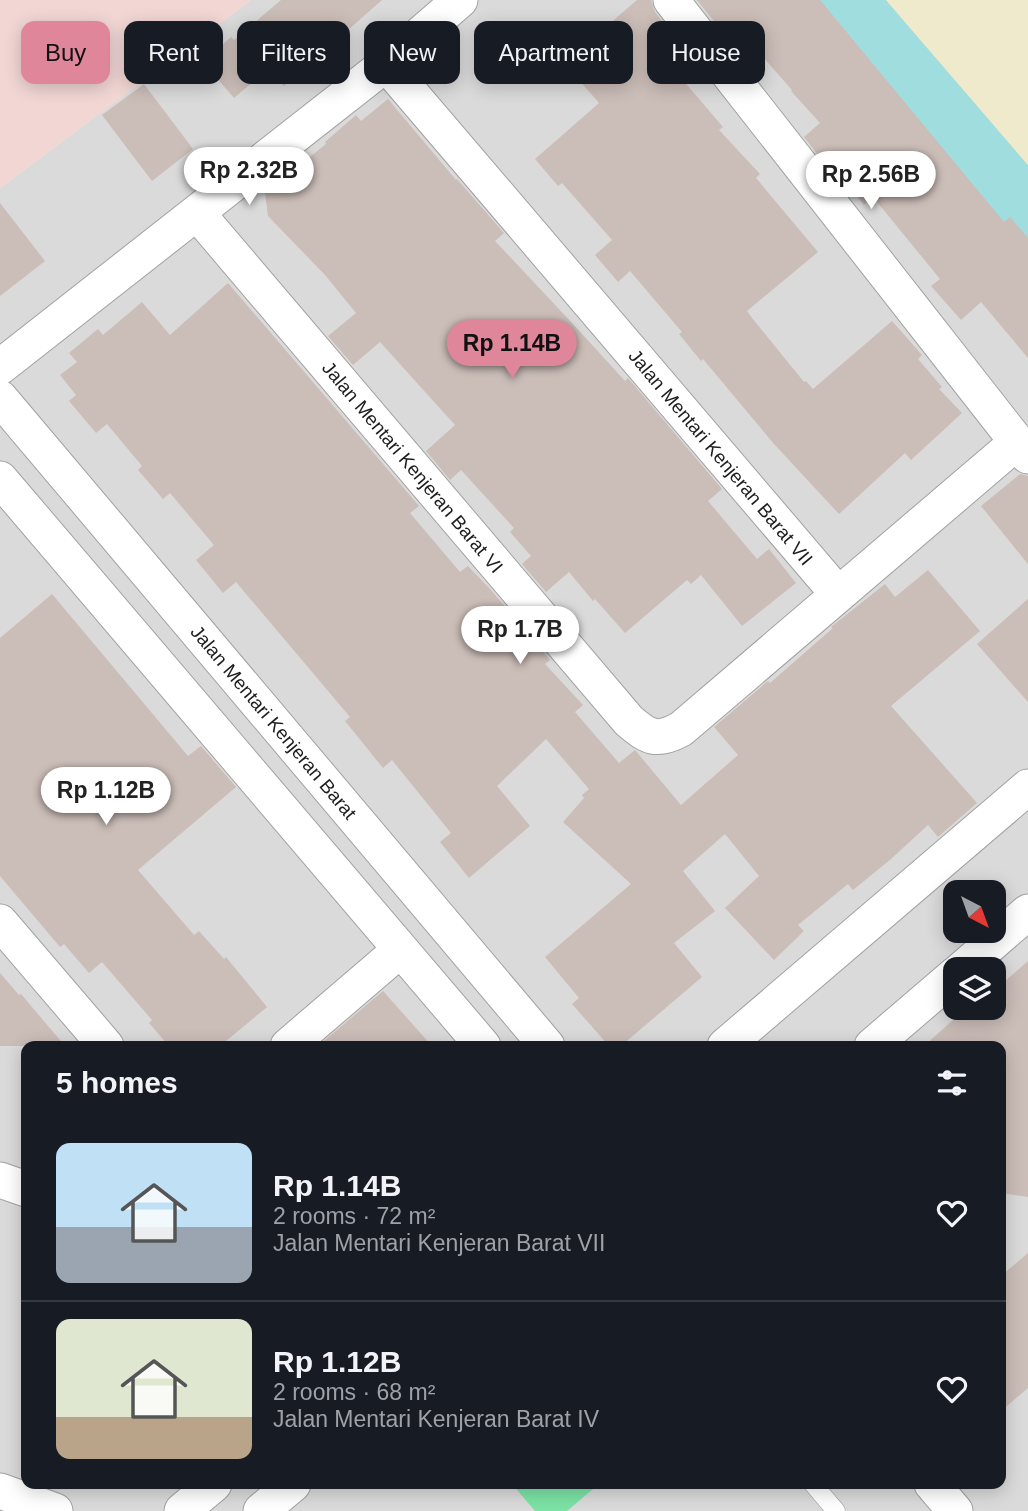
<!DOCTYPE html>
<html lang="en">
<head>
<meta charset="utf-8">
<style>
  body { margin:0; font-family:Helvetica,sans-serif; background:#20242c; color:#f1f3f6; height:100vh; display:flex; flex-direction:column; font-size:26px; white-space:nowrap }
  * { box-sizing:border-box; margin:0 }
  p { font-size:23px; color:#9ea1a6 }
  .icon { flex:none; width:38px; height:38px; fill:none; stroke:currentColor; stroke-width:2; stroke-linecap:round; stroke-linejoin:round }
  .map { position:relative; flex:1; overflow:hidden }
  .panel { position:absolute; left:21px; top:1041px; width:985px; height:448px; display:flex; flex-direction:column; background:#171b24; border-radius:14px; box-shadow:0 4px 18px #0003 }
  .panel>* { flex:none }
  .guide { position:absolute; left:21px; top:21px; width:987px; height:63px; display:flex; gap:14px }
  .needle { width:46px; rotate:139deg }
  .controls { position:absolute; left:943px; top:880px; display:grid; gap:14px }
  .controls a { display:grid; place-items:center; width:63px; height:63px; border-radius:14px; background:#171b24; box-shadow:0 4px 18px #0003; font-size:35px }
  .price { position:absolute; translate:-50% -60px; padding:0 16px; border-radius:24px; background:#fff; color:#222; font-size:23px; line-height:46px; filter:drop-shadow(0 2px 4px #0008) }
  .price::after { content:''; position:absolute; left:50%; top:42px; width:21px; height:16px; margin-left:-10px; background:inherit; clip-path:polygon(0 0,100% 0,50% 100%) }
  .price.current { background:#df869a; color:#111 }
  ul { padding:0; list-style:none }
  li { display:flex; align-items:center; gap:21px; height:175px; padding:0 35px }
  li+li { border-top:2px solid #363941 }
  li span { display:grid; place-items:center; flex:none; width:196px; height:140px; border-radius:14px; color:#555 }
  li>.icon { margin-inline-start:auto }
  span .icon { width:84px; height:84px; fill:#fffc; stroke-width:1 }
  li b { font-size:30px }
  h2 { display:flex; justify-content:space-between; align-items:center; height:84px; padding:0 35px; font-size:30px }
  .pill { padding:0 24px; border-radius:14px; background:#171b24; box-shadow:0 4px 18px #0003; font-size:24px; line-height:63px }
  .pill.current { background:#df869a; color:#111 }
  .map>svg:first-child { display:block }
  .residential { fill:#dbdada; fill-rule:evenodd }
  .military { fill:#f1d6d4 }
  .farmland { fill:#efeacc }
  .pitch { fill:#7ce2a5 }
  .lines { fill:none; stroke-linecap:round; stroke-linejoin:round }
  .river { stroke:#a0dddf; stroke-width:65 }
  .building { fill:#cbbdb8 }
  .service-casing { stroke:#a1a1a1; stroke-width:19 }
  .minor-casing { stroke:#a1a1a1; stroke-width:37 }
  .service { stroke:#fff; stroke-width:18 }
  .minor { stroke:#fff; stroke-width:35 }
  .labels { text-anchor:middle; stroke-width:7; stroke-linejoin:round; paint-order:stroke }
  .street-label { font-size:19px; fill:#1d1d1d; stroke:#fff }
</style>
</head>
<body>
<div class="map">
<svg width="1028" height="1511" viewBox="0 0 1028 1511">
  <rect width="100%" height="100%" fill="#efe8e2"/>
  <path class="residential" d="M251 0H855L1028 211V1511H0V188ZM956 892H994V931H956ZM956 970H994V1008H956ZM26 1046H1001V1484H26Z"/>
  <polygon class="military" points="0,0 251,0 0,188"/>
  <polygon class="farmland" points="855,0 1028,0 1028,211"/>
  <polygon class="pitch" points="512,1484 589,1484 593,1489 567,1511 535,1511"/>
  <g class="lines">
    <polyline class="river" points="843,0 1028,215"/>
  </g>
  <g class="building">
    <polygon points="281,0 382,0 348,30 349,32 319,58 317,56 284,86 269,68 234,98 203,62 231,37 234,40"/>
    <polygon points="637,0 651,0 655,12 685,51 670,65 723,127 719,130 760,174 756,178 818,252 747,311 752,318 804,382 806,381 813,389 892,321 922,355 918,359 942,387 939,389 962,413 911,460 905,453 839,514 774,444 703,359 701,361 679,334 682,332 630,271 618,282 595,255 612,240 562,183 558,186 535,159 599,103 564,63"/>
    <polygon points="697,0 820,0 1004,222 1010,217 1028,238 1028,358 981,302 961,320 931,286 940,279 873,197 864,205 835,170 832,173 804,137 820,123 791,91 792,90 755,48 743,58"/>
    <polygon points="144,84 193,149 152,181 102,115"/>
    <polygon points="388,99 456,180 457,179 504,233 495,241 573,324 625,381 628,378 722,489 708,501 757,559 769,549 796,583 742,626 701,575 691,584 687,580 625,633 595,599 593,601 569,572 546,592 522,564 531,556 510,532 514,528 461,470 450,480 426,451 455,425 380,342 353,365 328,336 356,313 325,275 268,216 265,193 326,144 325,142 356,115 361,121"/>
    <polygon points="0,203 45,261 0,296"/>
    <polygon points="228,283 419,506 410,513 460,572 468,566 491,590 550,660 545,664 583,705 575,712 619,763 635,750 681,805 738,755 714,727 768,681 770,683 833,628 831,627 885,584 895,597 928,570 980,631 891,706 977,803 938,837 928,825 891,859 853,890 848,884 798,925 804,931 774,960 725,908 759,876 725,834 683,871 715,911 674,943 702,977 621,1046 609,1046 572,1004 579,998 545,957 631,884 563,822 584,798 582,795 589,789 546,739 497,786 530,826 469,878 440,842 451,833 392,760 383,768 345,721 350,717 236,582 223,593 196,560 214,545 170,493 163,499 138,470 142,466 107,424 96,433 69,401 76,395 60,375 77,362 69,353 98,329 103,335 142,302 170,335"/>
    <polygon points="1020,474 1028,476 1028,564 981,506"/>
    <polygon points="52,594 188,756 201,746 236,787 138,870 194,935 199,931 224,959 226,957 267,1007 220,1046 169,1046 149,1023 152,1020 102,962 89,973 64,944 60,947 0,876 0,638"/>
    <polygon points="1028,599 1028,702 977,644"/>
    <polygon points="1028,961 1028,1197 1001,1193 1001,1046 924,1046 963,1011 966,1015 974,1008 994,1008 994,991"/>
    <polygon points="0,973 19,995 21,994 65,1046 0,1046"/>
    <polygon points="383,991 432,1046 318,1046"/>
    <polygon points="1028,1253 1028,1388 1001,1411 1001,1276"/>
  </g>
  <g class="lines">
    <g class="service-casing">
      <polyline id="service" points="813,1484 836,1511"/>
    </g>
    <g class="minor-casing">
      <g id="minor">
        <polyline points="671,0 1028,456"/>
        <polyline points="386,64 838,594"/>
        <path d="M197 213 629 721C649 738 657 742 681 729L1016 443"/>
        <polyline points="0,367 386,64 460,0"/>
        <polyline points="0,398 547,1046"/>
        <polyline points="0,479 483,1046"/>
        <polyline points="0,922 106,1046"/>
        <polyline points="961,970 1028,912"/>
        <polyline points="288,1046 400,950"/>
        <polyline points="725,1046 1028,787"/>
        <polyline points="872,1046 956,974"/>
        <polyline points="0,1180 26,1189"/>
        <polyline points="932,1484 955,1511"/>
        <polyline points="0,1491 55,1511"/>
        <polyline points="182,1511 214,1484"/>
        <polyline points="261,1511 293,1484"/>
      </g>
    </g>
    <use href="#service" class="service"/>
    <use href="#minor" class="minor"/>
  </g>
  <g class="labels">
    <g class="street-label">
      <text transform="translate(721 457) rotate(50)" y="7">Jalan Mentari Kenjeran Barat VII</text>
      <text transform="translate(413 467) rotate(50)" y="7">Jalan Mentari Kenjeran Barat VI</text>
      <text transform="translate(274 722) rotate(50)" y="7">Jalan Mentari Kenjeran Barat</text>
    </g>
  </g>
</svg>
<div class="controls">
<a><svg class="needle" viewBox="-14 -14 28 28"><path d="M0-13l5 13h-10z" fill="#e53935"/><path d="M0 13l5-13h-10z" fill="#9ea1a6"/></svg></a>
<a><svg class="icon" aria-label="layers" viewBox="0 0 24 24"><path d="M12 4l9 5-9 5-9-5zM3 14l9 5 9-5"/></svg></a>
</div>
<b class="price" style="left:249px;top:207px">Rp 2.32B</b>
<b class="price" style="left:871px;top:211px">Rp 2.56B</b>
<b class="price current" style="left:512px;top:380px">Rp 1.14B</b>
<b class="price" style="left:520px;top:666px">Rp 1.7B</b>
<b class="price" style="left:106px;top:827px">Rp 1.12B</b>
<div class="guide">
<a class="pill current">Buy</a>
<a class="pill">Rent</a>
<a class="pill">Filters</a>
<a class="pill">New</a>
<a class="pill">Apartment</a>
<a class="pill">House</a>
</div>
<section class="panel">
<h2>5 homes<svg class="icon" aria-label="filters" viewBox="0 0 24 24"><path d="M4 7h16M4 17h16"/><circle cx="9" cy="7" r="2"/><circle cx="15" cy="17" r="2"/></svg></h2>
<ul>
<li><span style="background:linear-gradient(#bfe0f5 60%,#9aa5b1 0)"><svg class="icon" aria-label="home" viewBox="0 0 24 24"><path d="M3 11l9-7 9 7M6 9v11h12V9"/></svg></span><div><b>Rp 1.14B</b><p>2 rooms · 72 m²</p><p>Jalan Mentari Kenjeran Barat VII</p></div><svg class="icon" aria-label="heart" viewBox="0 0 24 24"><path d="M12 20l-8-8c-3-5 5-10 8-4 3-6 11-1 8 4z"/></svg></li>
<li><span style="background:linear-gradient(#dfe7d0 70%,#b9a48a 0)"><svg class="icon" aria-label="home" viewBox="0 0 24 24"><path d="M3 11l9-7 9 7M6 9v11h12V9"/></svg></span><div><b>Rp 1.12B</b><p>2 rooms · 68 m²</p><p>Jalan Mentari Kenjeran Barat IV</p></div><svg class="icon" aria-label="heart" viewBox="0 0 24 24"><path d="M12 20l-8-8c-3-5 5-10 8-4 3-6 11-1 8 4z"/></svg></li>
</ul>
</section>
</div>
</body>
</html>
